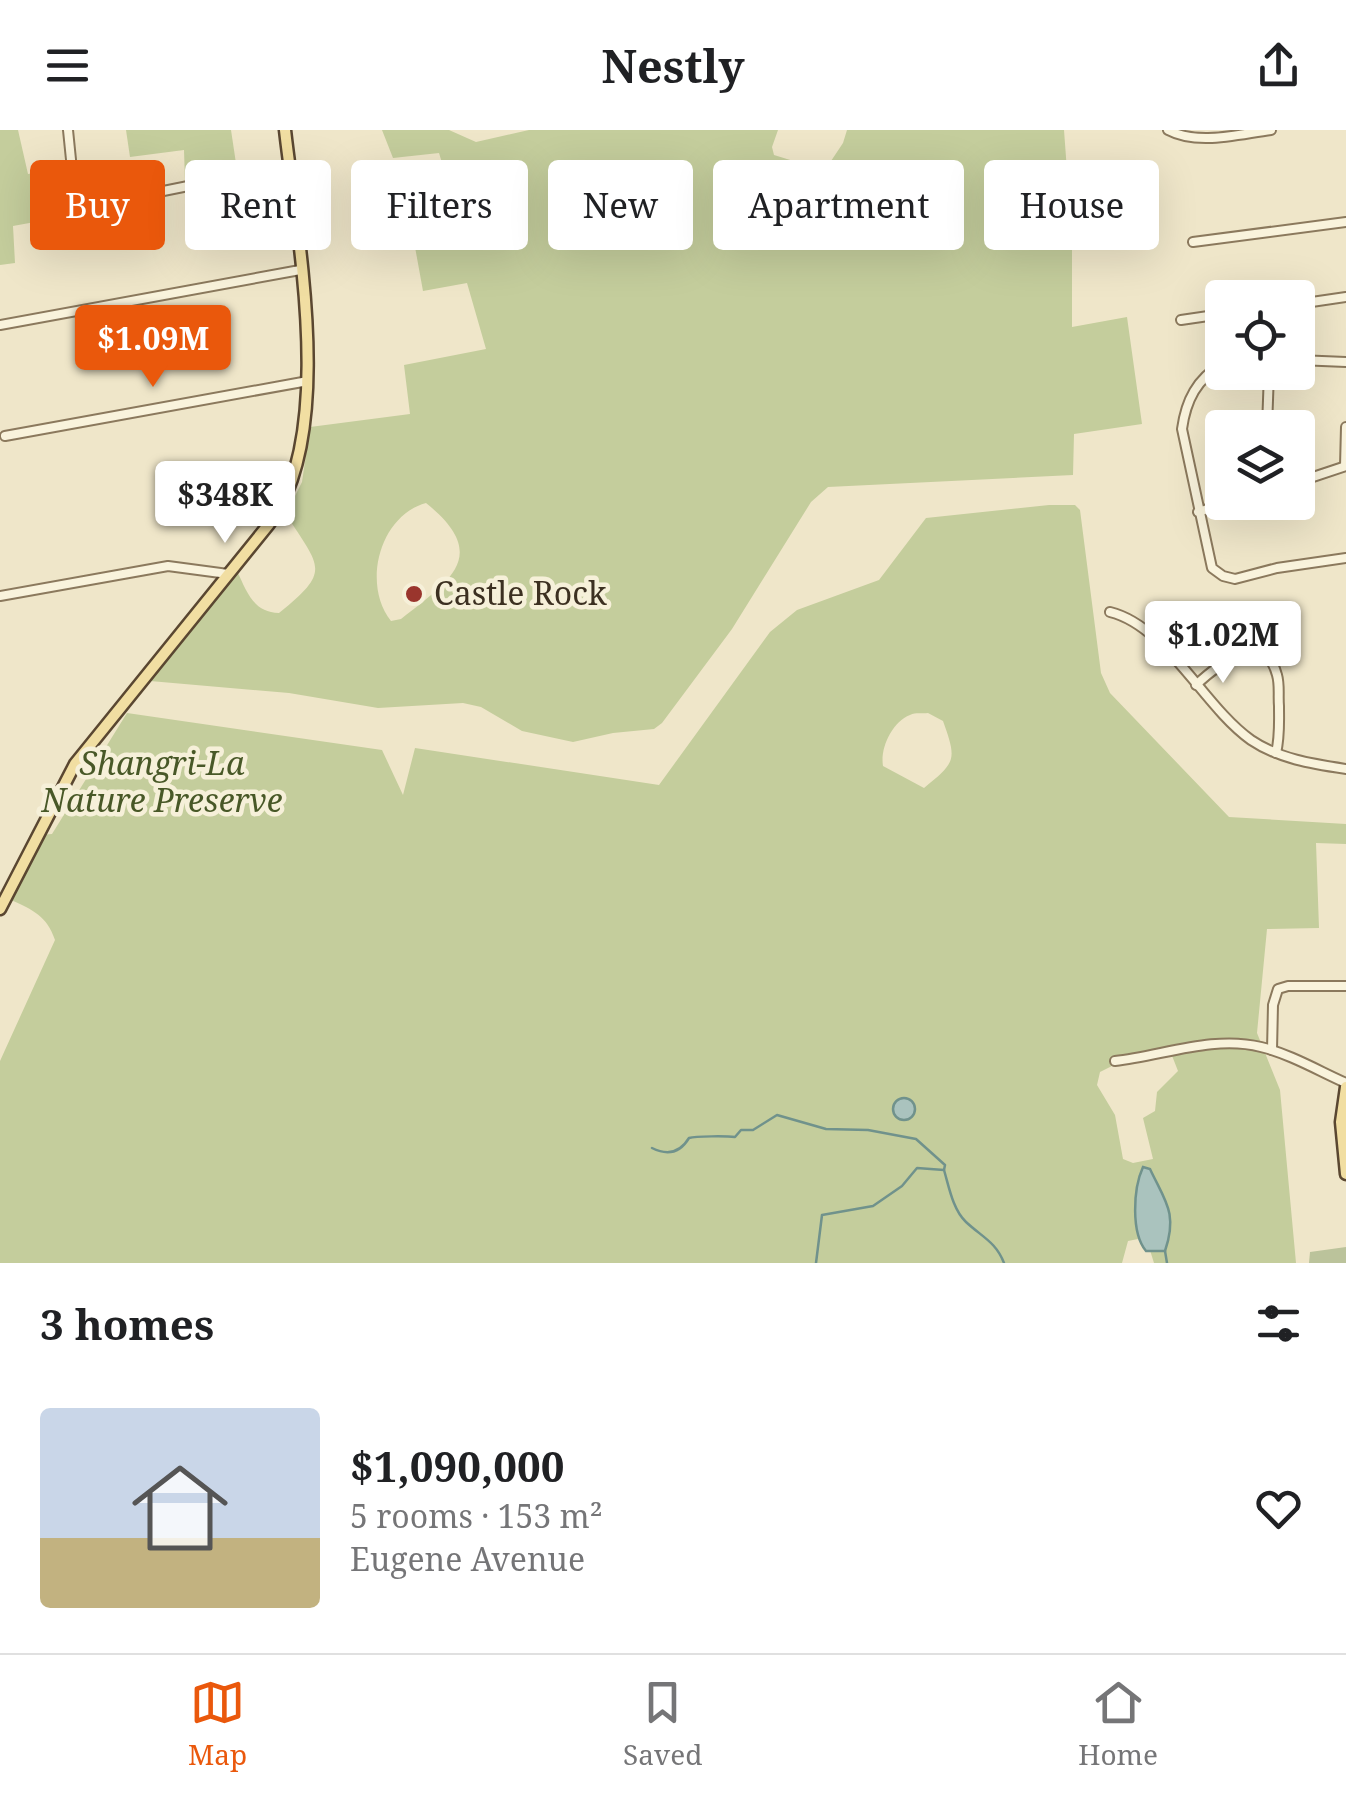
<!DOCTYPE html>
<html lang="en">
<head>
<meta charset="utf-8">
<style>
  body { margin:0; font-family:"Noto Serif",serif; background:#f2f2f2; color:#202124; height:100vh; display:flex; flex-direction:column; font-size:38px; white-space:nowrap }
  * { box-sizing:border-box; margin:0 }
  p { font-size:32px; color:#757577 }
  .icon { flex:none; width:55px; height:55px; fill:none; stroke:currentColor; stroke-width:2; stroke-linecap:round; stroke-linejoin:round }
  .map { position:relative; height:1133px; overflow:hidden }
  .sheet { display:flex; flex-direction:column; background:#fff; flex:1 }
  .sheet>* { flex:none }
  .guide { position:absolute; left:30px; top:30px; width:1288px; height:90px; display:flex; gap:20px }
  .controls { position:absolute; left:1205px; top:150px; display:grid; gap:20px }
  .controls a { display:grid; place-items:center; width:110px; height:110px; border-radius:10px; background:#fff; box-shadow:0 10px 40px #0002; font-size:50px }
  .price { position:absolute; translate:-50% -85px; padding:0 22px; border-radius:10px; background:#fff; color:#222; font-size:32px; line-height:65px; filter:drop-shadow(0 2px 5px #0008) }
  .price::after { content:''; position:absolute; left:50%; top:60px; width:30px; height:22px; margin-left:-15px; background:inherit; clip-path:polygon(0 0,100% 0,50% 100%) }
  .price.selected { background:#ea580c; color:#fff }
  ul { padding:0; list-style:none }
  li { display:flex; align-items:center; gap:30px; height:250px; padding:0 40px }
  li span { display:grid; place-items:center; flex:none; width:280px; height:200px; border-radius:10px; color:#555 }
  li>.icon { margin-inline-start:auto }
  span .icon { width:120px; height:120px; fill:#fffc; stroke-width:1 }
  li b { font-size:42px }
  h2 { display:flex; justify-content:space-between; align-items:center; height:120px; padding:0 40px; font-size:42px }
  .chip { padding:0 35px; border-radius:10px; background:#fff; box-shadow:0 10px 40px #0002; font-size:35px; line-height:90px }
  .chip.selected { background:#ea580c; color:#fff }
  header { display:flex; justify-content:space-between; align-items:center; height:130px; padding:0 40px; background:#fff; font-size:45px; font-weight:700 }
  .tabs { display:flex; justify-content:space-around; align-items:center; height:140px; border-top:2px solid #e0e0e0; background:#fff; font-size:28px; color:#757577 }
  .tabs a { display:grid; justify-items:center; gap:5px }
  .tabs .selected { color:#ea580c }
  .map>svg:first-child { display:block }
  .green { fill:#c4cd9c; fill-rule:evenodd }
  .cemetery { fill:#bbc39b }
  .water { fill:#aac3be; stroke:#70928c; stroke-width:2.5 }
  .lines { fill:none; stroke-linecap:round; stroke-linejoin:round }
  .stream { stroke:#70928c; stroke-width:2.5 }
  .minor-casing { stroke:#8b795d; stroke-width:12 }
  .major-casing { stroke:#5a4731; stroke-width:15 }
  .minor { stroke:#f9f3dc; stroke-width:8 }
  .major { stroke:#f1dea2; stroke-width:10 }
  .poi-dot { fill:#9a352d; stroke:#f6f0d9; stroke-width:4 }
  .labels { text-anchor:middle; stroke-width:9; stroke-linejoin:round; paint-order:stroke }
  .poi-label { font-size:32px; fill:#3c3021; stroke:#f6f0d9; text-anchor:start }
  .park-label { font-size:32px; font-style:italic; fill:#485827; stroke:#f6f0d9 }
</style>
</head>
<body>
<header><svg class="icon" aria-label="menu" viewBox="0 0 24 24"><path d="M4 6h16M4 12h16M4 18h16"/></svg>Nestly<svg class="icon" aria-label="share" viewBox="0 0 24 24"><path d="M12 15V3M7 8l5-5 5 5M5 13v7h14v-7"/></svg></header>
<div class="map">
<svg width="1346" height="1133" viewBox="0 0 1346 1133">
  <rect width="100%" height="100%" fill="#efe6c9"/>
  <g class="green">
    <polygon points="0,0 18,0 28,44 80,36 84,83 13,96 15,133 0,135"/>
    <polygon points="126,0 231,0 237,40 185,51 184,20 130,27"/>
    <path d="M382 0H449L476 12 529 0H778L772 17 774 25 813 37 829 34 843 13 847 0H1064L1072 109V197L1127 187 1142 294 1074 304 1073 345 828 357 811 372 732 499 662 593 654 599 613 603 573 612 522 601 481 577 463 573 378 578 289 563 150 551 237 441C247 462 253 482 279 483 333 440 319 437 286 384L302 352 310 297 410 284 404 235 486 219 467 153 423 161 413 106 497 92 492 64 453 69 439 23 393 28ZM426 373C492 426 449 451 401 489L391 491C362 455 379 386 426 373Z"/>
    <path d="M1049 375H1075L1080 380 1101 543 1110 563 1229 687 1346 694V714L1316 713 1319 798 1267 799 1257 903 1280 960 1296 1133H1154L1149 1117 1138 1109 1128 1111 1122 1133H0V931L55 810C47 786 33 780 11 770L39 705 52 704 127 583 382 620 403 665 415 618 659 655 770 502 797 480 879 450 926 388ZM928 583 943 591C957 630 956 632 924 658L883 636C880 618 892 592 910 585 916 582 922 584 928 583ZM1169 918 1178 941 1157 962 1155 981 1143 988 1153 1029 1133 1033 1123 1029 1115 985 1097 955 1100 942 1140 922Z"/>
  </g>
  <polygon class="cemetery" points="1346,1117 1346,1133 1309,1133 1310,1122"/>
  <g class="water">
    <circle cx="904" cy="979" r="11"/>
    <path d="M1143 1037 1150 1039C1165 1071 1178 1083 1165 1121H1146C1131 1103 1133 1059 1143 1037Z"/>
  </g>
  <g class="lines">
    <g class="stream">
      <path d="M652 1018C668 1026 680 1023 689 1008 696 1006 727 1006 735 1007L741 1000H753L777 985 826 999 868 1000 916 1009 945 1035 944 1040"/>
      <polyline points="1165,1121 1167,1133"/>
      <path d="M816 1133 822 1085 873 1076 902 1056 917 1038 944 1040C949 1057 953 1080 966 1092 982 1107 996 1112 1004 1133"/>
    </g>
    <g class="minor-casing">
      <g id="minor">
        <polyline points="68,0 76,79"/>
        <path d="M1168 0C1198 16 1239 4 1271 0"/>
        <polyline points="64,81 223,49"/>
        <polyline points="1193,112 1346,92"/>
        <polyline points="1298,174 1346,167"/>
        <polyline points="1181,190 1222,184"/>
        <polyline points="0,195 300,140"/>
        <polyline points="1298,230 1346,232"/>
        <path d="M1222 234C1197 249 1186 270 1182 299L1212 438 1223 446 1235 449 1277 438 1346 428"/>
        <polyline points="1267,298 1269,242"/>
        <polyline points="5,306 308,251"/>
        <polyline points="1345,336 1346,297"/>
        <polyline points="1298,352 1346,336"/>
        <polyline points="1198,382 1230,372"/>
        <polyline points="0,466 168,436 228,444"/>
        <path d="M1110 482C1167 496 1203 576 1251 610 1279 629 1313 634 1346 639"/>
        <path d="M1196 555C1215 537 1265 498 1277 545 1280 555 1278 566 1279 576 1279 593 1280 607 1276 623"/>
        <polyline points="1272,920 1273,875 1278,859 1288,856 1346,856"/>
        <path d="M1115 931C1162 926 1213 905 1261 917 1290 924 1319 941 1346 953"/>
      </g>
    </g>
    <g class="major-casing">
      <g id="major">
        <path d="M0 779 75 634 269 394C337 304 297 107 285 0"/>
        <polyline points="1346,957 1341,992 1346,1044"/>
      </g>
    </g>
    <use href="#minor" class="minor"/>
    <use href="#major" class="major"/>
  </g>
  <circle class="poi-dot" cx="414" cy="464" r="10"/>
  <g class="labels">
    <g class="poi-label">
      <text x="434" y="475">Castle Rock</text>
    </g>
    <g class="park-label">
      <text x="162" y="645">Shangri-La<tspan x="162" dy="37">Nature Preserve</tspan></text>
    </g>
  </g>
</svg>
<div class="controls">
<a><svg class="icon" aria-label="locate" viewBox="0 0 24 24"><circle cx="12" cy="12" r="6"/><path d="M12 2v4M12 18v4M2 12h4M18 12h4"/></svg></a>
<a><svg class="icon" aria-label="layers" viewBox="0 0 24 24"><path d="M12 4l9 5-9 5-9-5zM3 14l9 5 9-5"/></svg></a>
</div>
<b class="price selected" style="left:153px;top:260px">$1.09M</b>
<b class="price" style="left:225px;top:416px">$348K</b>
<b class="price" style="left:1223px;top:556px">$1.02M</b>
<div class="guide">
<a class="chip selected">Buy</a>
<a class="chip">Rent</a>
<a class="chip">Filters</a>
<a class="chip">New</a>
<a class="chip">Apartment</a>
<a class="chip">House</a>
</div>
</div>
<section class="sheet">
<h2>3 homes<svg class="icon" aria-label="filters" viewBox="0 0 24 24"><path d="M4 7h16M4 17h16"/><circle cx="9" cy="7" r="2"/><circle cx="15" cy="17" r="2"/></svg></h2>
<ul>
<li><span style="background:linear-gradient(#c9d6e8 65%,#c2b280 0)"><svg class="icon" aria-label="home" viewBox="0 0 24 24"><path d="M3 11l9-7 9 7M6 9v11h12V9"/></svg></span><div><b>$1,090,000</b><p>5 rooms · 153 m²</p><p>Eugene Avenue</p></div><svg class="icon" aria-label="heart" viewBox="0 0 24 24"><path d="M12 20l-8-8c-3-5 5-10 8-4 3-6 11-1 8 4z"/></svg></li>
</ul>
</section>
<nav class="tabs">
<a class="selected"><svg class="icon" aria-label="map" viewBox="0 0 24 24"><path d="M3 6l6-2 6 2 6-2v14l-6 2-6-2-6 2zM9 4v14M15 6v14"/></svg>Map</a>
<a><svg class="icon" aria-label="saved" viewBox="0 0 24 24"><path d="M7 4h10v16l-5-4-5 4z"/></svg>Saved</a>
<a><svg class="icon" aria-label="home" viewBox="0 0 24 24"><path d="M3 11l9-7 9 7M6 9v11h12V9"/></svg>Home</a>
</nav>
</body>
</html>
